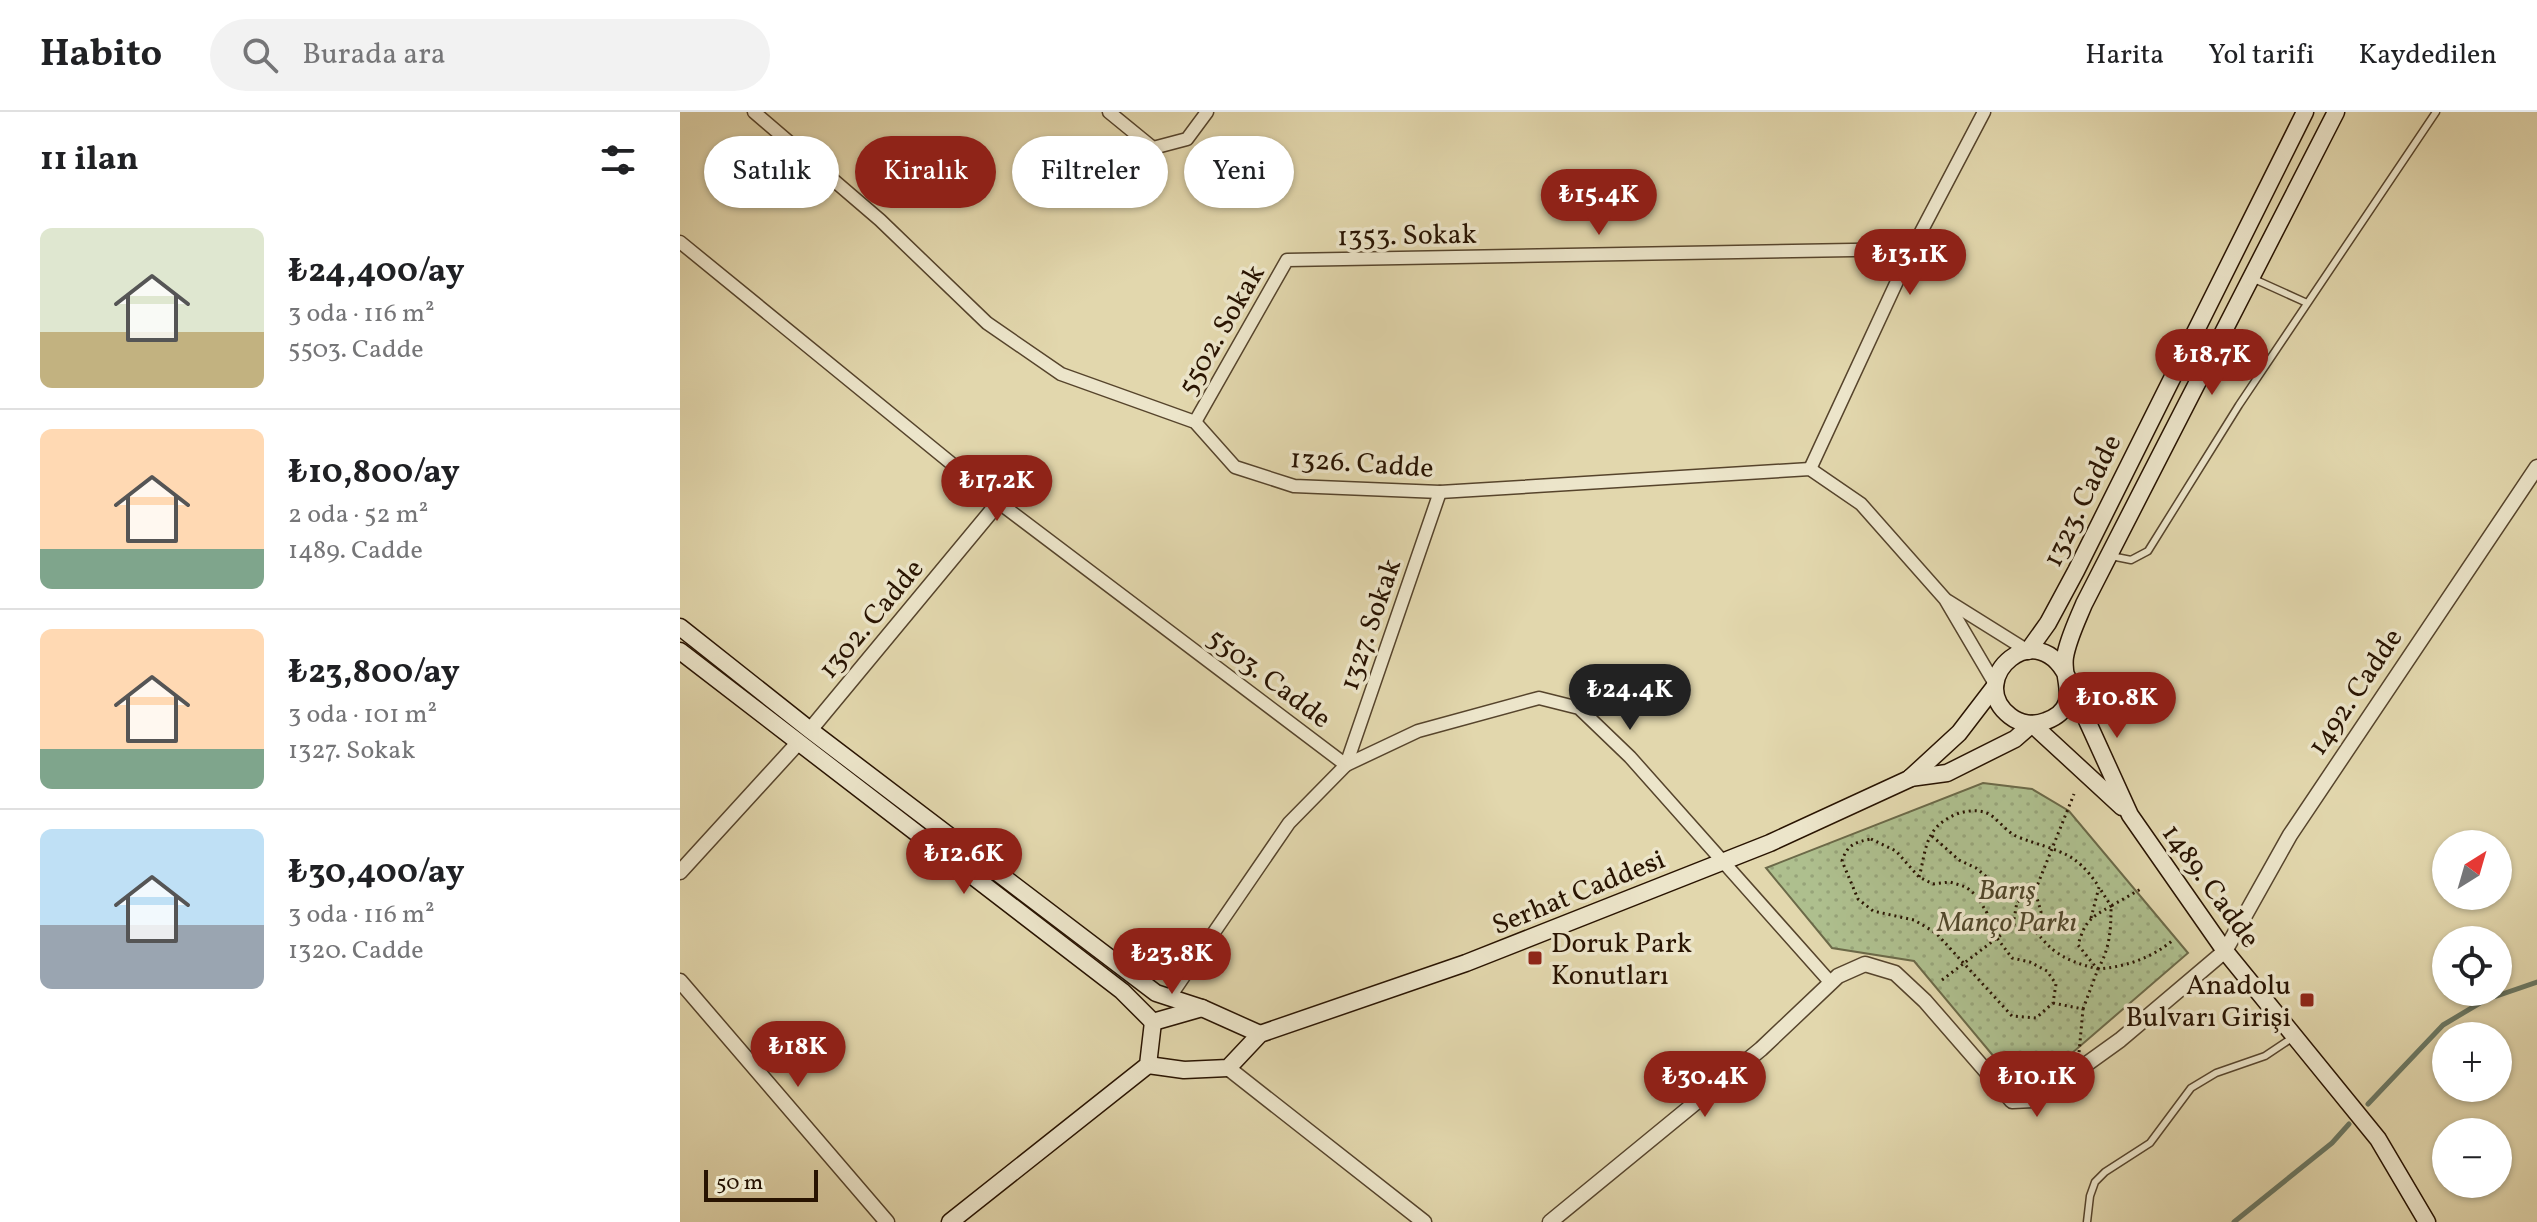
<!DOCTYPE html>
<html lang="tr">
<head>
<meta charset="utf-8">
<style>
  body { margin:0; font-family:Vollkorn,serif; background:#f2f2f2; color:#202124; height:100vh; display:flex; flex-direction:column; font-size:30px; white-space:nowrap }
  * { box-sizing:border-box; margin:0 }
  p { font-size:26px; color:#757577 }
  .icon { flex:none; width:44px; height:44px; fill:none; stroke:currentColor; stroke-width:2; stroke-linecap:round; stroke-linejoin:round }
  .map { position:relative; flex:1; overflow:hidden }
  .sheet { display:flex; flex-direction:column; background:#fff; width:680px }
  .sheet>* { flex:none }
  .banner { position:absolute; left:24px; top:24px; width:760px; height:72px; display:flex; gap:16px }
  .needle { width:52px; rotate:37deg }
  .fabs { position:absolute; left:1752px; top:718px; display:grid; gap:16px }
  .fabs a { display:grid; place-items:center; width:80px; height:80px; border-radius:50%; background:#fff; box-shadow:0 2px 6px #0004; font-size:40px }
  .scale { position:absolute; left:24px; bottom:20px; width:114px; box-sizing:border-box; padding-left:8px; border:4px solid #281301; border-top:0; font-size:22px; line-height:28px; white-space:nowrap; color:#281301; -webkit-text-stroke:6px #ece5ca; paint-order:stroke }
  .price { position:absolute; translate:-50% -68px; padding:0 18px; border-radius:28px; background:#8f2418; color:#fff; font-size:26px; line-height:52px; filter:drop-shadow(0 2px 4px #0008) }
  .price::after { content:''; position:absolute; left:50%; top:48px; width:24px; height:18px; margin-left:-12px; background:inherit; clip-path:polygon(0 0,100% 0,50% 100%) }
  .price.on { background:#222; color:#fff }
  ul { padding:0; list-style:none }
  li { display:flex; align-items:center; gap:24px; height:200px; padding:0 40px }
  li+li { border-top:2px solid #e0e0e0 }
  li span { display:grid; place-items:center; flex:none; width:224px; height:160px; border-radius:12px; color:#555 }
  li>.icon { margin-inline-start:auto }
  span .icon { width:96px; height:96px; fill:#fffc; stroke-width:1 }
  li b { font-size:34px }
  h2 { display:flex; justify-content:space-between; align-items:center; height:96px; padding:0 40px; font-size:34px }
  .pill { padding:0 28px; border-radius:36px; background:#fff; box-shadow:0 2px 6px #0004; font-size:28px; line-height:72px }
  .pill.on { background:#8f2418; color:#fff }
  header { display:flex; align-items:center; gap:48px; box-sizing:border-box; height:112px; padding:0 40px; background:#fff; border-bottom:2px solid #e0e0e0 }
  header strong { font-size:38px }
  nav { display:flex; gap:44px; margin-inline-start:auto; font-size:28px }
  .search { width:560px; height:72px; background:#f2f2f2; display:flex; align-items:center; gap:20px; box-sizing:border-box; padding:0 28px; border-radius:44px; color:#757577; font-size:30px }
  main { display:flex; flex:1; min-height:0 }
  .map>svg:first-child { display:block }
  .park { fill:url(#park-dots); stroke:#6b6948; stroke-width:2 }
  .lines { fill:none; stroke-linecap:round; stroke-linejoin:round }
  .stream { stroke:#6a7763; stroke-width:5 }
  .service-casing { stroke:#56442c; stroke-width:9 }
  .minor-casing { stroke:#56442c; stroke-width:15 }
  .tertiary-casing { stroke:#56442c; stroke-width:17 }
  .secondary-casing { stroke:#281301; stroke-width:19 }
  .path { stroke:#281301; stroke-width:3; stroke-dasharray:2 4; stroke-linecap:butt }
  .service { stroke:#ece5ca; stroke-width:6 }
  .minor { stroke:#ece5ca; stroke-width:12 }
  .tertiary { stroke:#ece5ca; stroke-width:14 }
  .secondary { stroke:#ece5ca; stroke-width:16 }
  .poi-dot { fill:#8f2418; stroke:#ece5ca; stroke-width:3 }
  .labels { text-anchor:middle; stroke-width:7; stroke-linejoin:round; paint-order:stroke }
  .street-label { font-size:28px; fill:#281301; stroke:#ece5ca }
  .park-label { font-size:28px; font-style:italic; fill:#50472b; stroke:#ece5ca }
  .poi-label { font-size:28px; fill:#281301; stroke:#ece5ca; text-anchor:start }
</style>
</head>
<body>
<header>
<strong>Habito</strong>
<div class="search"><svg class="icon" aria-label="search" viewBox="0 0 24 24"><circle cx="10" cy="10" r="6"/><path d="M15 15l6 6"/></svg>Burada ara</div>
<nav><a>Harita</a><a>Yol tarifi</a><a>Kaydedilen</a></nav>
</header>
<main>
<section class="sheet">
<h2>11 ilan<svg class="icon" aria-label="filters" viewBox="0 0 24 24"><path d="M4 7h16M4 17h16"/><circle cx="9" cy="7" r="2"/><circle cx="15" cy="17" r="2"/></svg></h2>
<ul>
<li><span style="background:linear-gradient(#dfe7d0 65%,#c2b280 0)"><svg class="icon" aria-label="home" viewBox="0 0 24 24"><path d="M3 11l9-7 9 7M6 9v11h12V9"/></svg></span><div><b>₺24,400/ay</b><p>3 oda · 116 m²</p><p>5503. Cadde</p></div></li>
<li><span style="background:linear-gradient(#ffd9b3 75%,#7fa58c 0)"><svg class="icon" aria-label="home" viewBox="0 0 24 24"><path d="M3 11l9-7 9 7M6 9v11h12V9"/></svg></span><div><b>₺10,800/ay</b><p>2 oda · 52 m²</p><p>1489. Cadde</p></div></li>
<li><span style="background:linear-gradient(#ffd9b3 75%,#7fa58c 0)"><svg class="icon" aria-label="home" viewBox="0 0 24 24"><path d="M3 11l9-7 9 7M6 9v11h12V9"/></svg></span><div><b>₺23,800/ay</b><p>3 oda · 101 m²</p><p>1327. Sokak</p></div></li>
<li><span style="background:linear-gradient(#bfe0f5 60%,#9aa5b1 0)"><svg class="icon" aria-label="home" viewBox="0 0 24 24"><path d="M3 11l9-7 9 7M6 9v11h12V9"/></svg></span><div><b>₺30,400/ay</b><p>3 oda · 116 m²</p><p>1320. Cadde</p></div></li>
</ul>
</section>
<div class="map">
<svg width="1857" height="1110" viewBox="0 0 1857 1110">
  <defs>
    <pattern id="park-dots" width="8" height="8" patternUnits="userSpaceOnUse" patternTransform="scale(2)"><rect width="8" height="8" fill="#aebf8e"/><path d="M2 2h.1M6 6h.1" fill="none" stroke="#96a379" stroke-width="1.8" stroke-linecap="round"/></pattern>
  </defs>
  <rect width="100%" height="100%" fill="#e2d7ad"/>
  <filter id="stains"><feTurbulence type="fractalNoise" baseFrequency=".0025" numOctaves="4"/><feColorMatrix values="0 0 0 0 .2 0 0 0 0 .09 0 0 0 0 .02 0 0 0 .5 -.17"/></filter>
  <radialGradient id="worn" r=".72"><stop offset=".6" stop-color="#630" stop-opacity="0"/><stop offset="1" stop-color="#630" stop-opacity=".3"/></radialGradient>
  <polygon class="park" points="1303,671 1352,677 1389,699 1508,841 1348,979 1315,946 1234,849 1152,836 1086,756"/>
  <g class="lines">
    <g class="stream">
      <polyline points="1688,992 1763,913 1805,888 1857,870"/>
      <polyline points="1554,1110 1652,1031 1669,1012"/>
    </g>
    <g class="service-casing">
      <g id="service">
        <polyline points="1574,167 1627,191"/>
        <polyline points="1431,444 1451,448 1468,439 1559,293 1756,0"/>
        <polyline points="1407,1110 1410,1084 1415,1070 1425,1060 1470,1031 1511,976 1536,961 1585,944 1612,926"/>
      </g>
    </g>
    <g class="minor-casing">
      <g id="minor">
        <polyline points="74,0 200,108 307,211 381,262 515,310 555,355 614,374 760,380 1130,357 1181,392 1265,487 1315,572"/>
        <polyline points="429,0 473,36 507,27 527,0"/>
        <polyline points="0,130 326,396 666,653"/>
        <polyline points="515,310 607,148 1232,137"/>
        <polyline points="1130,357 1232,137 1304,0"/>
        <polyline points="1268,489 1348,539"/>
        <polyline points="666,653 738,619 859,586 899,596 950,645 1151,871"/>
        <polyline points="489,886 609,711 666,653 760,380"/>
      </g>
    </g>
    <g class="tertiary-casing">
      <g id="tertiary">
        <polyline points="130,618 319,390"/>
        <polyline points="0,760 118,631"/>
        <polyline points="0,869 207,1110"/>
        <polyline points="548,956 744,1110"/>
        <polyline points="870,1110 1081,937 1158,864 1185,852 1215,861 1245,889 1332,989 1355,988 1376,974 1440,928 1545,839 1610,723 1857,355"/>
      </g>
    </g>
    <g class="secondary-casing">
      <g id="secondary">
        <path d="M1656 0 1404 492C1397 509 1388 527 1385 545 1381 567 1403 595 1366 609 1354 614 1340 612 1330 604 1283 568 1359 498 1389 569L1450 703 1545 839 1698 1027 1747 1110"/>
        <polyline points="0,515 130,618 476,881 522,896 580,922"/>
        <polyline points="0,539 442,879 473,910"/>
        <polyline points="1348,539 1368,511 1396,459 1625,0"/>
        <polyline points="1352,612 1442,695"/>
        <polyline points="1230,666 1267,661 1335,627 1352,612"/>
        <polyline points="473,910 522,896"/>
        <polyline points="468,953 504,958 548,956 580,922 786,851 1090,731 1229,667 1279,621 1315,574"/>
        <polyline points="270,1110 468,953 473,910"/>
      </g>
    </g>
    <g class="path">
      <polyline points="1252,724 1279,748 1296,756 1337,790"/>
      <path d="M1191 727 1216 739 1239 765 1253 772 1270 770 1286 775 1297 784 1307 801 1311 818 1332 846 1350 850 1367 859 1376 872 1373 891 1356 906 1332 904 1256 821 1234 808 1193 799 1178 787 1162 749C1167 733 1175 730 1191 727Z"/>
      <path d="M1239 765C1243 752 1244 735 1251 723 1260 706 1285 695 1304 700 1316 703 1325 720 1338 725 1377 740 1394 737 1419 775"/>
      <path d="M1411 806 1419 775 1431 794C1410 806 1405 809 1398 833L1415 854"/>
      <polyline points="1333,813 1337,790 1355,779"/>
      <polyline points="1355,818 1361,800 1355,779 1394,682"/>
      <path d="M1418 857C1430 836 1431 818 1431 794L1461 777"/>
      <path d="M1262 868 1334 813C1365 820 1355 824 1376 840 1389 849 1402 853 1418 857"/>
      <polyline points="1373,891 1403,897 1399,941"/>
      <path d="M1403 897 1418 857C1445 855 1472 846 1493 828"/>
    </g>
    <use href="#service" class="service"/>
    <use href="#minor" class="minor"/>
    <use href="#tertiary" class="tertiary"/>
    <use href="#secondary" class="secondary"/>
  </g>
  <g class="poi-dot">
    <rect x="847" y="838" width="16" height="16" rx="4"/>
    <rect x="1619" y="880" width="16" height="16" rx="4"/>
  </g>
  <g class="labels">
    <g class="street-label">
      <text transform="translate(727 122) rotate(-1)" y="10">1353. Sokak</text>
      <text transform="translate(540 217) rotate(-60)" y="10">5502. Sokak</text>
      <text transform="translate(682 350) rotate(4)" y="10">1326. Cadde</text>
      <text transform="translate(1401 388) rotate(-64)" y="10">1323. Cadde</text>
      <text transform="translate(190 506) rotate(-50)" y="10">1302. Cadde</text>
      <text transform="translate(689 512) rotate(-71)" y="10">1327. Sokak</text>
      <text transform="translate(590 565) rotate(37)" y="10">5503. Cadde</text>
      <text transform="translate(1674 579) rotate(-56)" y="10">1492. Cadde</text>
      <text transform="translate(1532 773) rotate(54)" y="10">1489. Cadde</text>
      <text transform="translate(898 779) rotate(-22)" y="10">Serhat Caddesi</text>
    </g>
    <g class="park-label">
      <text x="1327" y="787">Barış<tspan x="1327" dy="32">Manço Parkı</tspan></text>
    </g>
    <g class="poi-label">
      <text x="871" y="840">Doruk Park<tspan x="871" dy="32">Konutları</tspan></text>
      <text x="1611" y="882" text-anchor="end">Anadolu<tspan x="1611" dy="32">Bulvarı Girişi</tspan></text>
    </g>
  </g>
  <rect width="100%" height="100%" filter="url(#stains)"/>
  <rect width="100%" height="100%" fill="url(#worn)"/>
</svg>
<div class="fabs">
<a><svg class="needle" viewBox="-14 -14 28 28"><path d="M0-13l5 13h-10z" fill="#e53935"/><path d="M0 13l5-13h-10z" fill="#757577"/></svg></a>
<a><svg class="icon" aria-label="locate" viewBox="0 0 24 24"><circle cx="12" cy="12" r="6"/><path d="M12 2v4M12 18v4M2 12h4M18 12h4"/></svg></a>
<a>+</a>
<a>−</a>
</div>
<div class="scale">50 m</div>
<b class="price" style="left:919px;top:125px">₺15.4K</b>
<b class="price" style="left:1230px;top:185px">₺13.1K</b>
<b class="price" style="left:1532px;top:285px">₺18.7K</b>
<b class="price" style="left:317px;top:411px">₺17.2K</b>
<b class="price on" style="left:950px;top:620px">₺24.4K</b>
<b class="price" style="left:1437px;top:628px">₺10.8K</b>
<b class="price" style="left:284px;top:784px">₺12.6K</b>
<b class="price" style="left:492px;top:884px">₺23.8K</b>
<b class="price" style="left:118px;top:977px">₺18K</b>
<b class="price" style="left:1025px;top:1007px">₺30.4K</b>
<b class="price" style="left:1357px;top:1007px">₺10.1K</b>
<div class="banner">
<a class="pill">Satılık</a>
<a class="pill on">Kiralık</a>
<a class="pill">Filtreler</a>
<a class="pill">Yeni</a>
</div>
</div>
</main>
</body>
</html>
